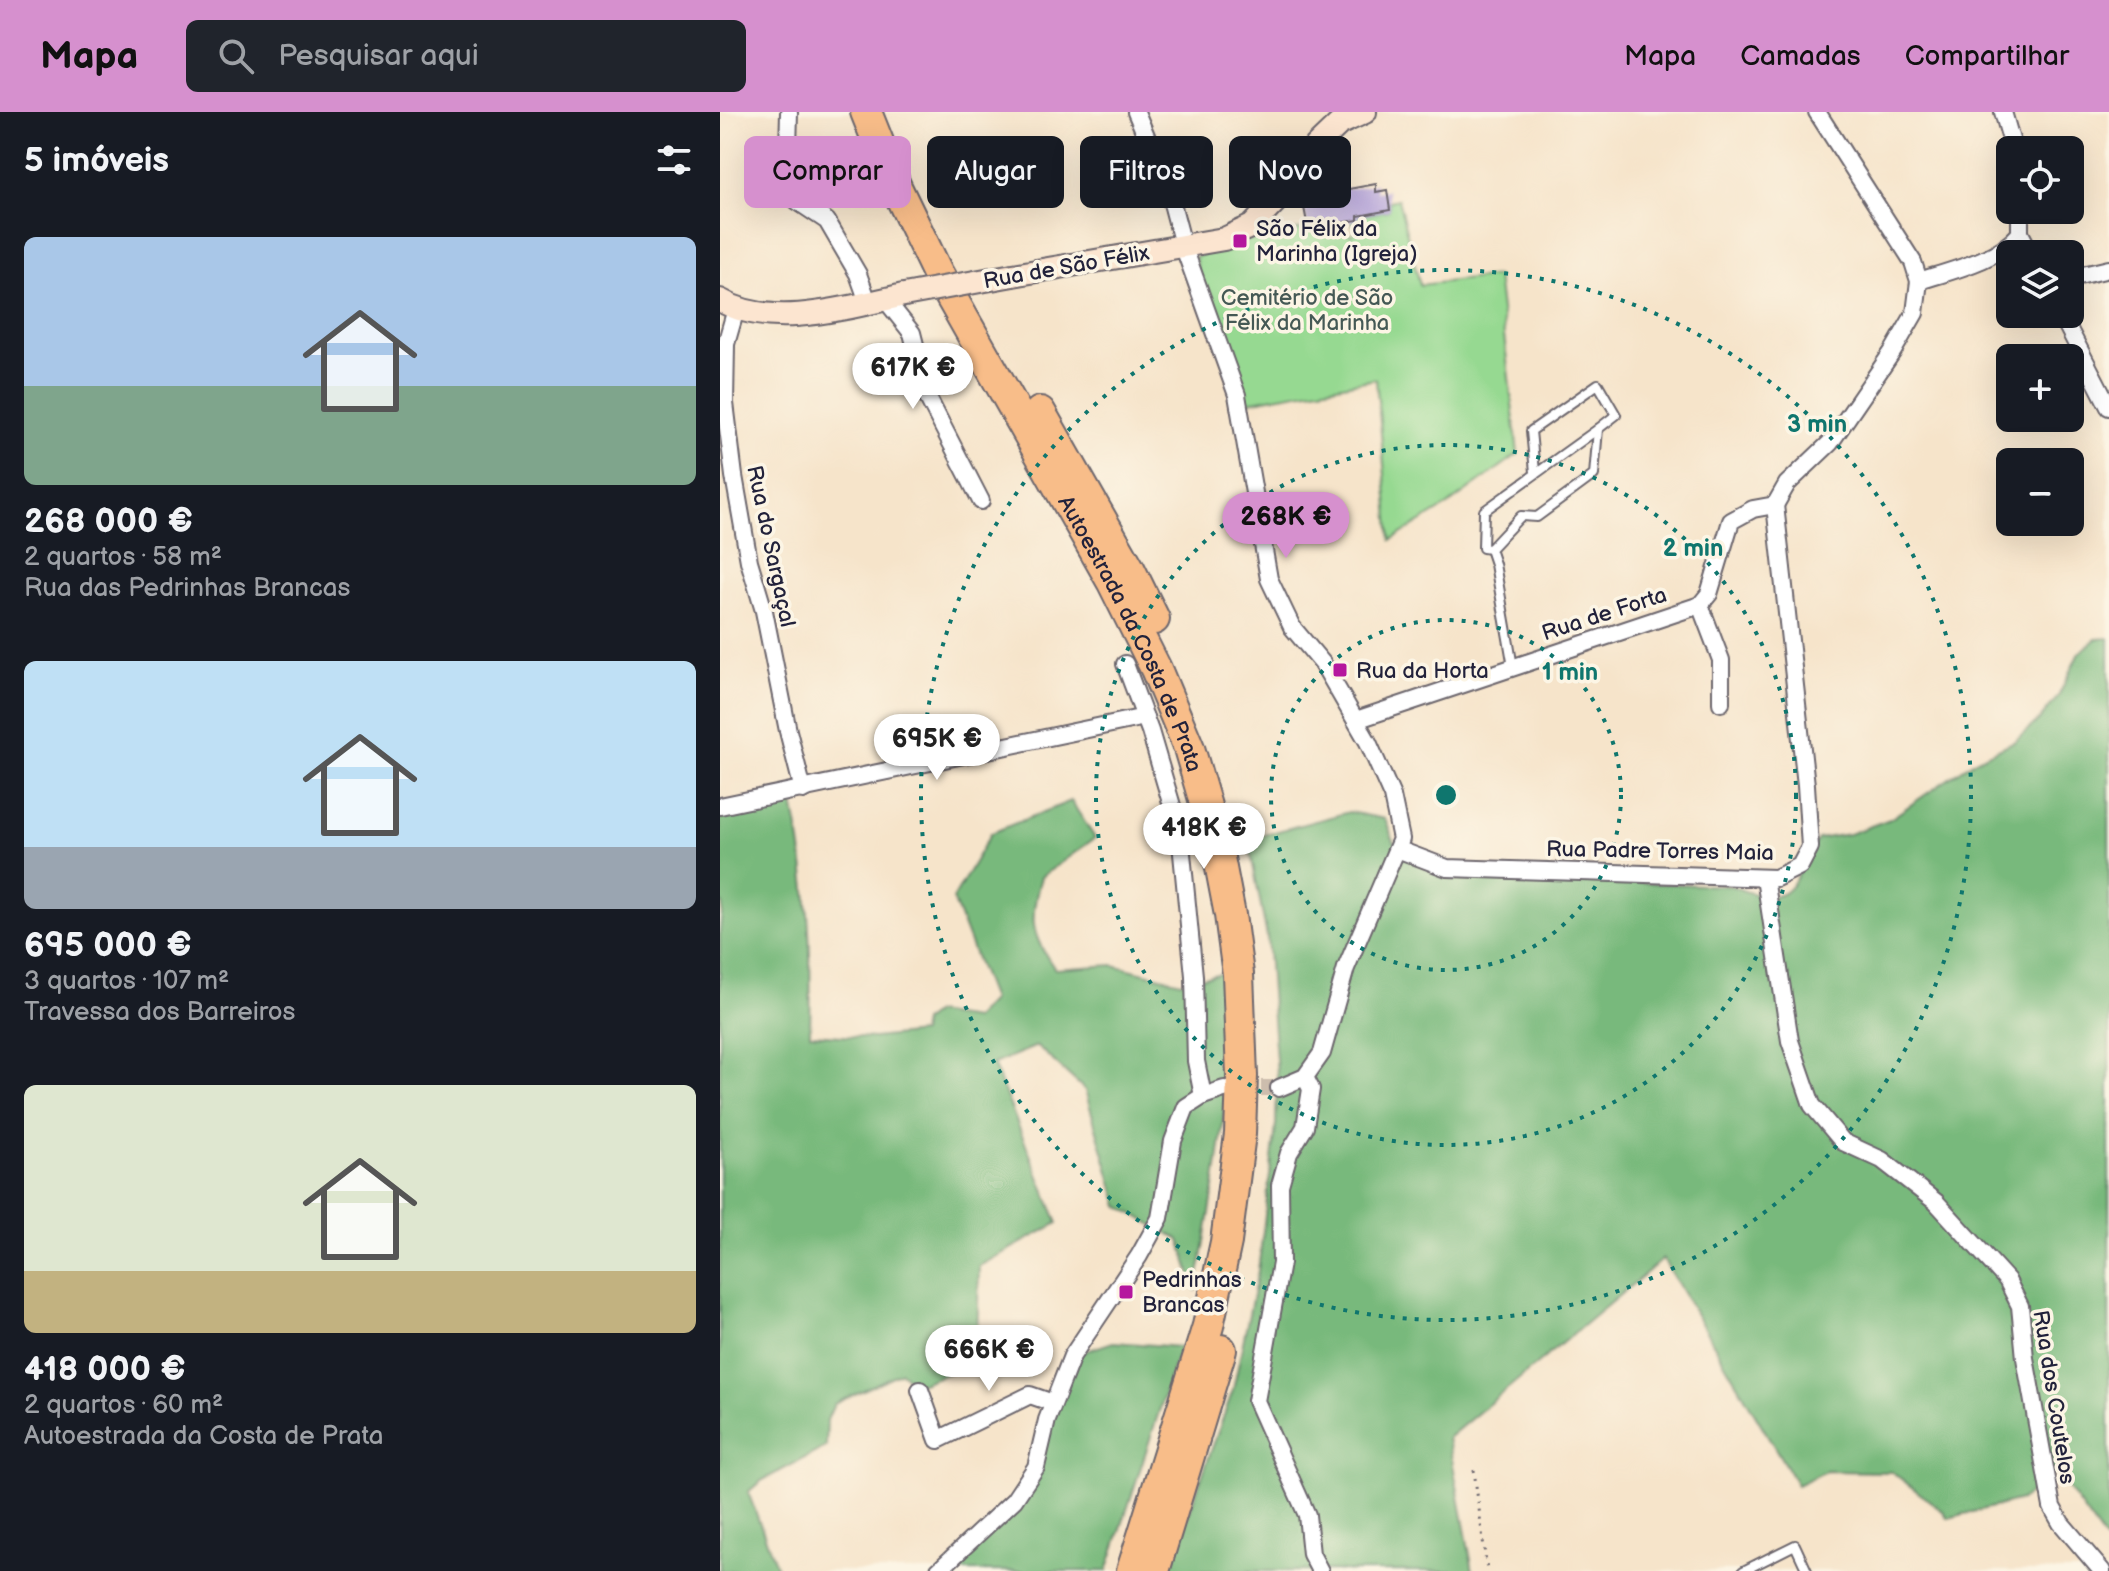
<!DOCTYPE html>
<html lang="pt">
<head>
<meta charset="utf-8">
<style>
  body { margin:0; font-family:"Balsamiq Sans",sans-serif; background:#20242c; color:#f1f3f6; height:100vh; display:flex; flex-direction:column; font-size:30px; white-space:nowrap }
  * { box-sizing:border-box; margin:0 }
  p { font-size:26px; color:#9ea1a6 }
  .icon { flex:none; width:44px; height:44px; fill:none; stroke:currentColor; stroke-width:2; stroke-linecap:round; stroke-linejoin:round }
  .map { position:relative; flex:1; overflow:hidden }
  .drawer { display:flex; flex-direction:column; background:#171b24; width:720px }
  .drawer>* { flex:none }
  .banner { position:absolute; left:24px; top:24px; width:760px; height:72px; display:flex; gap:16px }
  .tools { position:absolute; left:1276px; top:24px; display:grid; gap:16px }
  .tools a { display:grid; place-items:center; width:88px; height:88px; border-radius:12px; background:#171b24; box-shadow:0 8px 32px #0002; font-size:40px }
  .price { position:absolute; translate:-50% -68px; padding:0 18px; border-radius:28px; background:#fff; color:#222; font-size:26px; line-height:52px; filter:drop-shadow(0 2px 4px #0008) }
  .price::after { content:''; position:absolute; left:50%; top:48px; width:24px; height:18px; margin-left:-12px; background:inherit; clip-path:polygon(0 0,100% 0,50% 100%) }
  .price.on { background:#d690ce; color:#111 }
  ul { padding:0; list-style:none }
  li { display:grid; align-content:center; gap:16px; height:424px; padding:0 24px }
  li span { display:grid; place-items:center; height:248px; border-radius:12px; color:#555 }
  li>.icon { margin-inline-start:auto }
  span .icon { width:144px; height:144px; fill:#fffc; stroke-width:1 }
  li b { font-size:34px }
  h2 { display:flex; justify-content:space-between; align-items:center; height:96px; padding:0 24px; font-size:34px }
  .chip { padding:0 28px; border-radius:12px; background:#171b24; box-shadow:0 8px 32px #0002; font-size:28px; line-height:72px }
  .chip.on { background:#d690ce; color:#111 }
  header { display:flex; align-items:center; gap:48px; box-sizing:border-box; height:112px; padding:0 40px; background:#d690ce; color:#111 }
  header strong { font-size:38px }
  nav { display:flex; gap:44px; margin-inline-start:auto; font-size:28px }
  .search { width:560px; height:72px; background:#20242c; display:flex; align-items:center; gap:20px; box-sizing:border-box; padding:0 28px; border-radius:12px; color:#9ea1a6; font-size:30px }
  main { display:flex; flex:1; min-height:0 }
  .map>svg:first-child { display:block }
  .green { fill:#96d991; stroke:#5c7e66; stroke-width:2 }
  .forest { fill:#78b97b; stroke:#4d6e5b; stroke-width:2 }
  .building { fill:#af9dd9 }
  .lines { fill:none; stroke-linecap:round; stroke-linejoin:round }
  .minor-tunnel { stroke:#ccbdad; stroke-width:16; stroke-dasharray:16 8; stroke-linecap:butt }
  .service-casing { stroke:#6c666d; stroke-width:12 }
  .minor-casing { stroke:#6c666d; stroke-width:20 }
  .secondary-casing { stroke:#6c666d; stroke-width:26 }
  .motorway-casing { stroke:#6c666d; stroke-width:34 }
  .path { stroke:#6c666d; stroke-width:3; stroke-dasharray:2 6; stroke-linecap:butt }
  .service { stroke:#fff; stroke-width:8 }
  .minor { stroke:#fff; stroke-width:16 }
  .secondary { stroke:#fce5d0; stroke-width:22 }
  .motorway { stroke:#f8bd89; stroke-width:30 }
  .secondary-bridge-casing { stroke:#6c666d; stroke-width:26; stroke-linecap:butt }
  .secondary-bridge { stroke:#fce5d0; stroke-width:22 }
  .ring { fill:none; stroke:#0f766e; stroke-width:4; stroke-dasharray:4 8 }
  .poi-dot { fill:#b5179e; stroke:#fcf5e5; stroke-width:3 }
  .labels { text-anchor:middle; stroke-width:7; stroke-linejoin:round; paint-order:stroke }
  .poi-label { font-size:22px; fill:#22223b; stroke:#fcf5e5; text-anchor:start }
  .street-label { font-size:22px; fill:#22223b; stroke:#fcf5e5 }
  .park-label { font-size:22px; fill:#455955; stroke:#fcf5e5 }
  .centre { fill:#0f766e; stroke:#fcf5e5; stroke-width:4 }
  .ring-label { font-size:24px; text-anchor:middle; font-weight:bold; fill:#0f766e; stroke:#fcf5e5; stroke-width:7; stroke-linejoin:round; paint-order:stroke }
</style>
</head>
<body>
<header>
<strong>Mapa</strong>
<div class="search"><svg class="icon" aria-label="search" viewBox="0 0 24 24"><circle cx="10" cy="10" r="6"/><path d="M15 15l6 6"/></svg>Pesquisar aqui</div>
<nav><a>Mapa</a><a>Camadas</a><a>Compartilhar</a></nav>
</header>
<main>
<section class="drawer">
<h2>5 imóveis<svg class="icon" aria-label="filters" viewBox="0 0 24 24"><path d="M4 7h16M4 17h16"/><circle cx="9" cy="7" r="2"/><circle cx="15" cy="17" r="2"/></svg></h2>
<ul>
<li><span style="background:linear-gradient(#a9c7e8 60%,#7fa58c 0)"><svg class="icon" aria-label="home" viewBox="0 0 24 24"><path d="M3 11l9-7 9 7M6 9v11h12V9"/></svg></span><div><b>268 000 €</b><p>2 quartos · 58 m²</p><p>Rua das Pedrinhas Brancas</p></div></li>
<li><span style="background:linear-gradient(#bfe0f5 75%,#9aa5b1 0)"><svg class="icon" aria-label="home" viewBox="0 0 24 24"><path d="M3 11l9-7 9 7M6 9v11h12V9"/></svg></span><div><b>695 000 €</b><p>3 quartos · 107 m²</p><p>Travessa dos Barreiros</p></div></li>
<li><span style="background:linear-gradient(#dfe7d0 75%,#c2b280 0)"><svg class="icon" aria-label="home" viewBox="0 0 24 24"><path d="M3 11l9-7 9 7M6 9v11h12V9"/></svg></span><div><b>418 000 €</b><p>2 quartos · 60 m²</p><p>Autoestrada da Costa de Prata</p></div></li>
</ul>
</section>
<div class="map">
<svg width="1389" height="1459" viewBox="0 0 1389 1459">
  <rect width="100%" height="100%" fill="#fcf5e5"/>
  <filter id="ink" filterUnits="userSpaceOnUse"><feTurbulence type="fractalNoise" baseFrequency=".0125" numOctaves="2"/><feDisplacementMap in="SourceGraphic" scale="16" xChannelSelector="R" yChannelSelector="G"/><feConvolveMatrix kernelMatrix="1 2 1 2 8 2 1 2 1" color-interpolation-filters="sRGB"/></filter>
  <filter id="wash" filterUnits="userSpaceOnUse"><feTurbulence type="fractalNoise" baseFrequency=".006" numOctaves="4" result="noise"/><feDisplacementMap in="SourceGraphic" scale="32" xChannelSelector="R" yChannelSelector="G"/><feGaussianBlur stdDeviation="1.8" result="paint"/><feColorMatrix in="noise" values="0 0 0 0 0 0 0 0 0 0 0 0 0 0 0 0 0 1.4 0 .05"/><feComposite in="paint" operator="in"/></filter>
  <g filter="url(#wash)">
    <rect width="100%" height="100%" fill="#f6e4ca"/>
    <polygon class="green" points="678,87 700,173 777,164 798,342 725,395 671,428 656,267 527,290 479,167 475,145 538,125 623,110 625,120 632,123 634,118 632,108 638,104 669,98 669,89"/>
    <g class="forest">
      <path d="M1389 526V1434L1336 1360 1301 1388 1228 1406 1224 1400 1172 1360 1106 1359 1077 1373 943 1147 728 1326 753 1459H448L513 1278 538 1159 556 1015 557 962 547 825 528 727 629 700 665 707 674 730 708 757 783 766 1012 774C1077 802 1069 770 1098 727L1129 722 1170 707 1257 647 1295 629 1320 607 1338 585 1359 541 1376 527Z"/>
      <path d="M72 686C89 765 92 842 90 922L154 926 201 921 203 910 214 901 254 907 272 888 233 787 271 721 351 689 375 726 321 765C309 807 310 822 335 857L393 853 461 870 502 861C517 967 495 1075 476 1179L460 1128 399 1094 365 978 317 934 273 952 338 1111 259 1154 257 1230 239 1257 196 1273 181 1260 114 1292 107 1308 106 1335 41 1369 28 1380 58 1459H0V818L3 792 0 791V699Z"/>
      <polygon points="393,1230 460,1235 387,1459 230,1459 298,1397 311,1351 354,1243"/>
    </g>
    <g id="blocks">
      <polygon class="building" points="656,72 656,80 667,78 670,98 638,104 638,108 588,116 582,85 613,80 617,74 629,77"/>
    </g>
  </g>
  <g filter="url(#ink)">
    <use href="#blocks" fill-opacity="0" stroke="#6c666d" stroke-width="2"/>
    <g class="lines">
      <polyline class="minor-tunnel" points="517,976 559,976"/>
      <g class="service-casing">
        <g id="service">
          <polyline points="770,437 763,436 764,399 878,317"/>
          <polyline points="793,555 775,452 770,437 801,404 817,405 874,363 878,317 896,303 878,272 811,319 815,360"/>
          <polyline points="1023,1459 1075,1433 1087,1459"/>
        </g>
      </g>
      <g class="minor-casing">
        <g id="minor">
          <polyline points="69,0 67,75 77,89 107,109 138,162 148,190"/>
          <polyline points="416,0 448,76 463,133 517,283 549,467 572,515 603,552 648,630 672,684 681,727 626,856 602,941 585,965 559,976"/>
          <polyline points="1283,0 1294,38"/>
          <polyline points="1300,98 1300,121 1311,142"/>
          <polyline points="1350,166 1389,157"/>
          <path d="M1199 169C1230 159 1281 147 1300 121"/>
          <polyline points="165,187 192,221 209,288 261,389"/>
          <polyline points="16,197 6,232 5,291 14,364 29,449 44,499 68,619 83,678"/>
          <polyline points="1341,202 1389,295"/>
          <polyline points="1055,393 1067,372 1110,331 1173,239 1195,201 1199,169 1193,150 1097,0"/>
          <polyline points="980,493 1001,548 1001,591"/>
          <polyline points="405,552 430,619 460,721 474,864 476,949 483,984"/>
          <polyline points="636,608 980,493 989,482 1011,409 1033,397 1055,393"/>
          <polyline points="0,694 425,605"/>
          <polyline points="677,737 727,756 1056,766 1080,754 1090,735 1086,673 1055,393"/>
          <polyline points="1045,766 1070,929 1092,993 1123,1030 1162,1048 1216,1090 1287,1168 1300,1194 1305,1246 1332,1395 1341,1411 1382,1459"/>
          <polyline points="585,965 591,977 585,1015 569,1041 560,1073 561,1151 536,1289 587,1403 591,1442 600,1459"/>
          <polyline points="200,1278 218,1328 310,1283 333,1291"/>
          <polyline points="218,1459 294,1388 316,1355 327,1308 352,1244 419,1144 440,1106 453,1029 466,995 483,984 504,977"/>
        </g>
      </g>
      <g class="secondary-casing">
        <g id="secondary">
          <polyline points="293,163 504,127 532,114 555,90 596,34 619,12 645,0"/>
          <path d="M0 188C51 219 129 195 184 183"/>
        </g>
      </g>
      <g class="motorway-casing">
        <g id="motorway">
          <path id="s1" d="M146 0 176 75 218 162 392 469 436 557 469 636 495 725 510 803 518 862 522 964 520 1022 506 1130 488 1214 412 1459"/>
          <polyline points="320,300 410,458 434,507"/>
          <polyline points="434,1459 501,1238"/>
        </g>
      </g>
      <polyline class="path" points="754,1358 767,1459"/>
      <use href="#service" class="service"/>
      <use href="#minor" class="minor"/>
      <use href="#secondary" class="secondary"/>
      <use href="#motorway" class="motorway"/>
      <g class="secondary-bridge-casing">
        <polyline id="secondary-bridge" points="184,183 293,163"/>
      </g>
      <use href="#secondary-bridge" class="secondary-bridge"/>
    </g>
  </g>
  <g class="ring">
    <circle cx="726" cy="683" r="175"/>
    <circle cx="726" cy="683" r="350"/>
    <circle cx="726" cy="683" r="525"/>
  </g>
  <g class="poi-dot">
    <rect x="512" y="121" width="16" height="16" rx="4"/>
    <rect x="612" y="550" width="16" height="16" rx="4"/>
    <rect x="398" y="1172" width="16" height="16" rx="4"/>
  </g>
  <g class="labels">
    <g class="poi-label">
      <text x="536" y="124">São Félix da<tspan x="536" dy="25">Marinha (Igreja)</tspan></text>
      <text x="636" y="566">Rua da Horta</text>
      <text x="422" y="1175">Pedrinhas<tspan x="422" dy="25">Brancas</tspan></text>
    </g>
    <g class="street-label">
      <text transform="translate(346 154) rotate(-10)" y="8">Rua de São Félix</text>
      <text transform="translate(52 434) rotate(78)" y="8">Rua do Sargaçal</text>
      <text transform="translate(884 501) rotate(-18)" y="8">Rua de Forta</text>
      <text dy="8" stroke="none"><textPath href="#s1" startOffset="586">Autoestrada da Costa de Prata</textPath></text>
      <text transform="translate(940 738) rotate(1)" y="8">Rua Padre Torres Maia</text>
      <text transform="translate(1335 1285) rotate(81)" y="8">Rua dos Coutelos</text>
    </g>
    <g class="park-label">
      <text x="587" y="193">Cemitério de São<tspan x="587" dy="25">Félix da Marinha</tspan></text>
    </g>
  </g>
  <circle cx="726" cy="683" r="12" class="centre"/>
  <g class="ring-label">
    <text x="1097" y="320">3 min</text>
    <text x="973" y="444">2 min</text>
    <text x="850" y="568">1 min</text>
  </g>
</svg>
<div class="tools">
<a><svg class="icon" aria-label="locate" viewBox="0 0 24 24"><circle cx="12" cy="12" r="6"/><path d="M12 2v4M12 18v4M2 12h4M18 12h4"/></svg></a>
<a><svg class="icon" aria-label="layers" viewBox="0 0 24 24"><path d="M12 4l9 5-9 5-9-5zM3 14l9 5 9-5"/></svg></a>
<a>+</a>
<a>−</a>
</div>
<b class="price" style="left:193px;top:299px">617K €</b>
<b class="price on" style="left:566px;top:448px">268K €</b>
<b class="price" style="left:217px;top:670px">695K €</b>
<b class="price" style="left:484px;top:759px">418K €</b>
<b class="price" style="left:269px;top:1281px">666K €</b>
<div class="banner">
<a class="chip on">Comprar</a>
<a class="chip">Alugar</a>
<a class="chip">Filtros</a>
<a class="chip">Novo</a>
</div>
</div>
</main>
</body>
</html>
